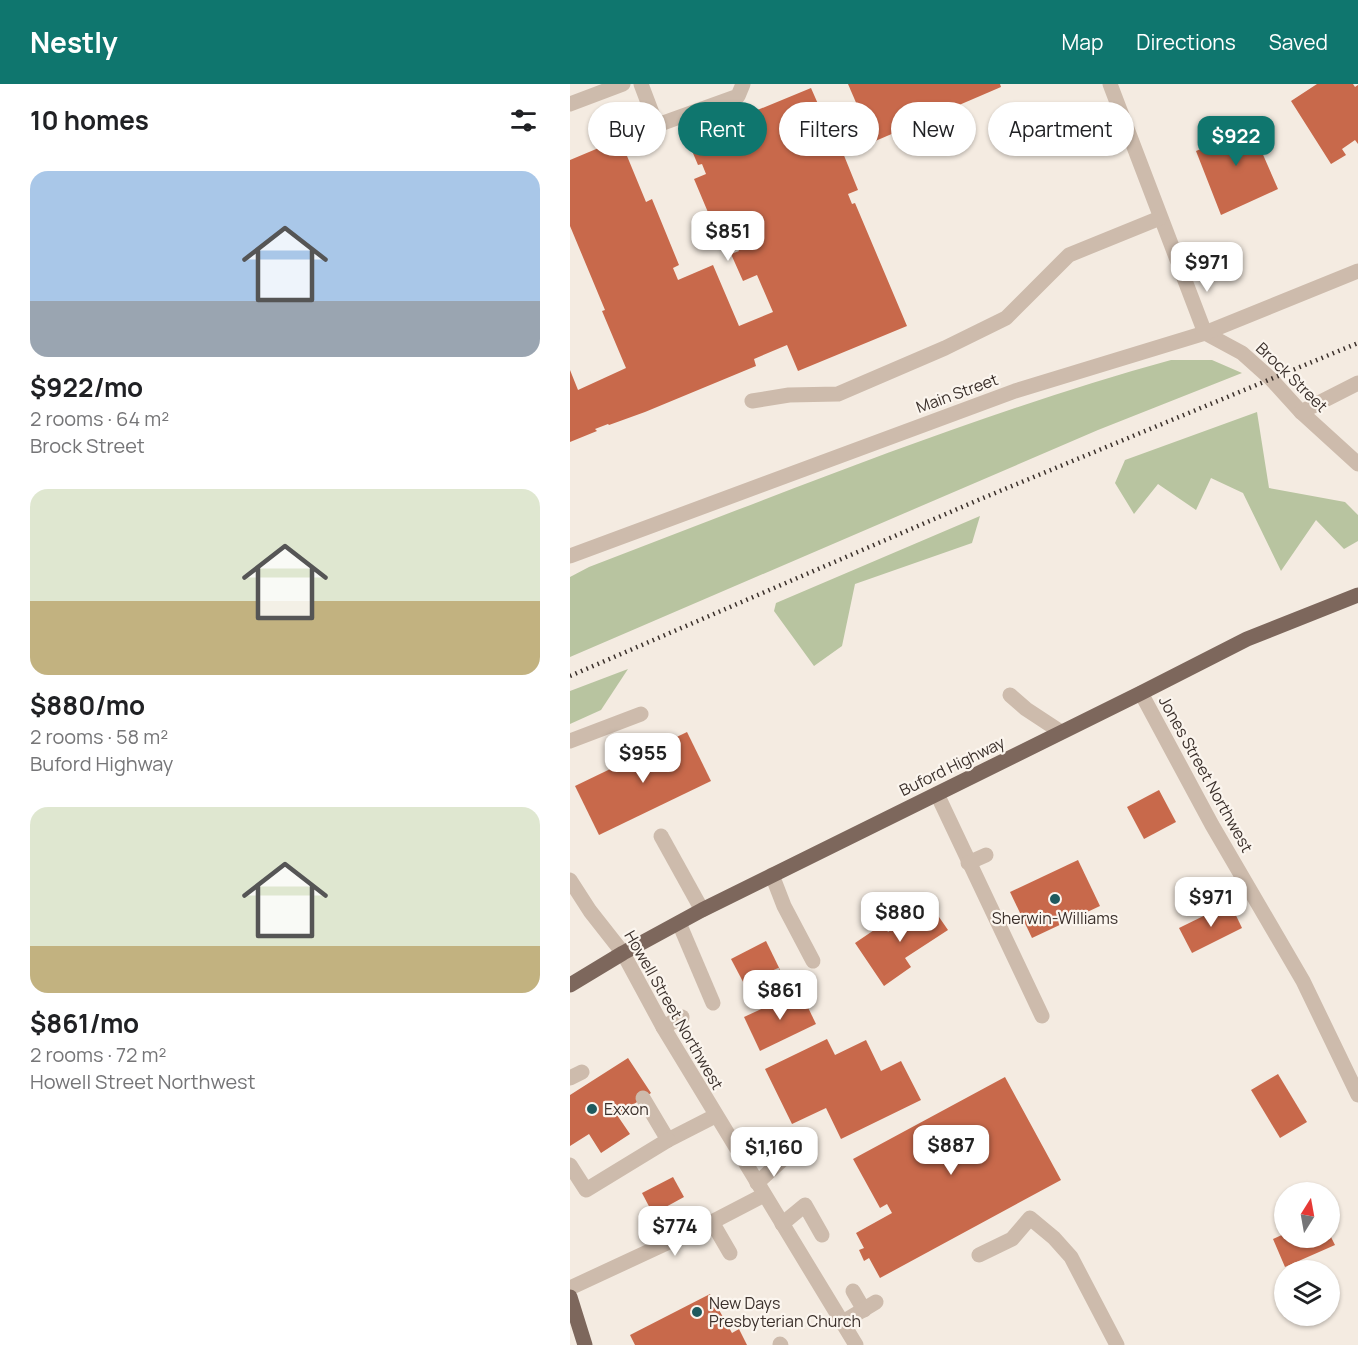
<!DOCTYPE html>
<html lang="en">
<head>
<meta charset="utf-8">
<style>
  body { margin:0; font-family:Manrope,sans-serif; background:#f6f6f6; color:#202124; height:100vh; display:flex; flex-direction:column; font-size:22px; white-space:nowrap }
  * { box-sizing:border-box; margin:0 }
  p { font-size:20px; color:#757577 }
  .icon { flex:none; width:33px; height:33px; fill:none; stroke:currentColor; stroke-width:2; stroke-linecap:round; stroke-linejoin:round }
  .map { position:relative; flex:1; overflow:hidden }
  .sheet { display:flex; flex-direction:column; background:#fff; width:570px }
  .sheet>* { flex:none }
  .guide { position:absolute; left:18px; top:18px; width:570px; height:54px; display:flex; gap:12px }
  .needle { width:39px; rotate:11deg }
  .controls { position:absolute; left:704px; top:1098px; display:grid; gap:12px }
  .controls a { display:grid; place-items:center; width:66px; height:66px; border-radius:50%; background:#fff; box-shadow:0 2px 4px #0004; font-size:30px }
  .price { position:absolute; translate:-50% -51px; padding:0 14px; border-radius:12px; background:#fff; color:#222; font-size:20px; line-height:39px; filter:drop-shadow(0 2px 3px #0008) }
  .price::after { content:''; position:absolute; left:50%; top:36px; width:18px; height:14px; margin-left:-9px; background:inherit; clip-path:polygon(0 0,100% 0,50% 100%) }
  .price.active { background:#0f766e; color:#fff }
  ul { padding:0; list-style:none }
  li { display:grid; align-content:center; gap:12px; height:318px; padding:0 30px }
  li span { display:grid; place-items:center; height:186px; border-radius:18px; color:#555 }
  li>.icon { margin-inline-start:auto }
  span .icon { width:108px; height:108px; fill:#fffc; stroke-width:1 }
  li b { font-size:26px }
  h2 { display:flex; justify-content:space-between; align-items:center; height:72px; padding:0 30px; font-size:26px }
  .tag { padding:0 21px; border-radius:27px; background:#fff; box-shadow:0 2px 4px #0004; font-size:21px; line-height:54px }
  .tag.active { background:#0f766e; color:#fff }
  header { display:flex; align-items:center; gap:36px; box-sizing:border-box; height:84px; padding:0 30px; background:#0f766e; color:#fff }
  header strong { font-size:28px }
  nav { display:flex; gap:33px; margin-inline-start:auto; font-size:21px }
  main { display:flex; flex:1; min-height:0 }
  .map>svg:first-child { display:block }
  .green { fill:#b8c4a0 }
  .building { fill:#c8694b }
  .lines { fill:none; stroke-linecap:round; stroke-linejoin:round }
  .minor-tunnel { stroke:#cfc6bd; stroke-width:15; stroke-dasharray:15 8; stroke-linecap:butt }
  .minor { stroke:#cdbbac; stroke-width:15 }
  .major { stroke:#7d675c; stroke-width:15 }
  .rail { stroke:#3b302b; stroke-width:4.5; stroke-dasharray:1.5 4.5; stroke-linecap:butt }
  .poi-dot { fill:#1f5a5e; stroke:#fbf5ee; stroke-width:2 }
  .labels { text-anchor:middle; stroke-width:4.5; stroke-linejoin:round; paint-order:stroke }
  .street-label { font-size:16px; fill:#3b302b; stroke:#fbf5ee }
  .poi-label { font-size:16px; fill:#3b302b; stroke:#fbf5ee; text-anchor:start }
</style>
</head>
<body>
<header>
<strong>Nestly</strong>
<nav><a>Map</a><a>Directions</a><a>Saved</a></nav>
</header>
<main>
<section class="sheet">
<h2>10 homes<svg class="icon" aria-label="filters" viewBox="0 0 24 24"><path d="M4 7h16M4 17h16"/><circle cx="9" cy="7" r="2"/><circle cx="15" cy="17" r="2"/></svg></h2>
<ul>
<li><span style="background:linear-gradient(#a9c7e8 70%,#9aa5b1 0)"><svg class="icon" aria-label="home" viewBox="0 0 24 24"><path d="M3 11l9-7 9 7M6 9v11h12V9"/></svg></span><div><b>$922/mo</b><p>2 rooms · 64 m²</p><p>Brock Street</p></div></li>
<li><span style="background:linear-gradient(#dfe7d0 60%,#c2b280 0)"><svg class="icon" aria-label="home" viewBox="0 0 24 24"><path d="M3 11l9-7 9 7M6 9v11h12V9"/></svg></span><div><b>$880/mo</b><p>2 rooms · 58 m²</p><p>Buford Highway</p></div></li>
<li><span style="background:linear-gradient(#dfe7d0 75%,#c2b280 0)"><svg class="icon" aria-label="home" viewBox="0 0 24 24"><path d="M3 11l9-7 9 7M6 9v11h12V9"/></svg></span><div><b>$861/mo</b><p>2 rooms · 72 m²</p><p>Howell Street Northwest</p></div></li>
</ul>
</section>
<div class="map">
<svg width="788" height="1261" viewBox="0 0 788 1261">
  <rect width="100%" height="100%" fill="#f4ebe1"/>
  <g class="green">
    <path d="M601 276H642L672 289 528 346 0 573V493L19 483C211 410 402 331 601 276Z"/>
    <polygon points="687,328 699,404 775,418 788,431 788,457 774,465 746,436 711,487 673,409 641,394 626,426 588,400 564,430 545,399 555,376"/>
    <polygon points="410,432 402,459 285,500 272,562 244,582 204,527 206,519"/>
    <polygon points="58,585 31,626 0,640 0,607"/>
  </g>
  <g class="building">
    <polygon points="278,0 430,0 431,3 303,58"/>
    <polygon points="747,0 783,0 785,3 788,1 788,60 785,56 772,65 776,71 761,80 721,17"/>
    <polygon points="241,4 252,29 245,32 249,42 260,37 288,106 278,110 282,120 285,119 337,242 228,287 217,261 184,275 186,282 75,328 39,341 38,340 25,345 27,347 0,358 0,286 8,306 56,284 32,227 35,226 0,142 0,76 50,55 76,118 82,115 109,181 103,184 108,196 143,181 169,242 203,228 187,191 173,197 161,170 169,167 165,159 153,164 124,95 136,90 132,80 128,81 117,55"/>
    <polygon points="677,34 708,105 651,131 626,67 645,59 642,50"/>
    <polygon points="117,648 141,697 29,751 5,702"/>
    <polygon points="589,706 606,738 574,755 557,723"/>
    <polygon points="508,776 530,822 462,854 440,808"/>
    <polygon points="660,819 672,844 622,869 609,844"/>
    <polygon points="360,820 378,846 335,874 341,883 314,902 285,859 313,840 318,848"/>
    <polygon points="196,857 215,896 181,913 161,875"/>
    <polygon points="230,907 246,940 190,967 174,933"/>
    <polygon points="257,955 265,971 296,956 311,987 331,977 351,1016 271,1055 256,1024 222,1040 195,985"/>
    <polygon points="58,974 81,1009 47,1031 60,1050 31,1069 19,1050 0,1062 0,1011"/>
    <polygon points="708,990 737,1038 710,1054 681,1006"/>
    <polygon points="435,993 491,1096 310,1194 299,1174 294,1177 289,1166 294,1164 286,1149 322,1129 317,1120 310,1124 283,1075"/>
    <polygon points="103,1093 114,1113 83,1130 72,1109"/>
    <polygon points="759,1149 765,1161 715,1183 703,1155 714,1150 714,1154 759,1154"/>
    <polygon points="140,1210 162,1249 169,1245 177,1261 65,1261 60,1251"/>
  </g>
  <g class="lines">
    <polyline class="minor-tunnel" points="177,906 213,890"/>
    <g class="minor">
      <polyline points="71,0 85,37 93,39 168,12 173,0"/>
      <polyline points="540,0 635,249 672,269 701,295 731,328 788,380"/>
      <polyline points="0,20 53,0"/>
      <polyline points="182,317 219,311 268,310 375,264 436,234 499,171 590,134"/>
      <polyline points="731,328 788,299"/>
      <polyline points="0,472 445,307 635,249 788,187"/>
      <polyline points="571,609 642,741 733,897 788,1011"/>
      <polyline points="440,611 456,625 491,648"/>
      <polyline points="0,657 71,630"/>
      <polyline points="367,710 472,932"/>
      <polyline points="91,752 132,826"/>
      <polyline points="398,779 416,771"/>
      <polyline points="202,791 214,822 243,877"/>
      <polyline points="0,796 20,827 53,869 93,943 286,1261"/>
      <polyline points="109,839 143,919"/>
      <polyline points="93,943 112,933"/>
      <polyline points="0,994 12,988"/>
      <polyline points="73,1014 98,1056 145,1032"/>
      <polyline points="0,1081 16,1106 98,1056"/>
      <polyline points="187,1099 211,1077"/>
      <polyline points="142,1138 160,1169"/>
      <polyline points="212,1140 235,1121 252,1151"/>
      <polyline points="409,1171 442,1155 460,1134 484,1154 501,1173 547,1261"/>
      <polyline points="0,1204 142,1138 194,1111"/>
      <polyline points="283,1207 294,1226"/>
      <polyline points="273,1238 306,1218"/>
      <polyline points="210,1260 211,1261"/>
    </g>
    <g class="major">
      <polyline points="0,901 53,869 132,826 571,609 677,555 788,511"/>
      <polyline points="0,1213 15,1261"/>
    </g>
    <polyline class="rail" points="0,592 413,414 788,259"/>
  </g>
  <g class="poi-dot">
    <circle cx="485" cy="815" r="6"/>
    <circle cx="22" cy="1025" r="6"/>
    <circle cx="127" cy="1228" r="6"/>
  </g>
  <g class="labels">
    <g class="street-label">
      <text transform="translate(722 293) rotate(44)" y="6">Brock Street</text>
      <text transform="translate(387 309) rotate(-20)" y="6">Main Street</text>
      <text transform="translate(382 682) rotate(-26)" y="6">Buford Highway</text>
      <text transform="translate(636 690) rotate(61)" y="6">Jones Street Northwest</text>
      <text transform="translate(104 926) rotate(60)" y="6">Howell Street Northwest</text>
    </g>
    <g class="poi-label">
      <text x="485" y="840" text-anchor="middle">Sherwin-Williams</text>
      <text x="34" y="1031">Exxon</text>
      <text x="139" y="1225">New Days<tspan x="139" dy="18">Presbyterian Church</tspan></text>
    </g>
  </g>
</svg>
<div class="controls">
<a><svg class="needle" viewBox="-14 -14 28 28"><path d="M0-13l5 13h-10z" fill="#e53935"/><path d="M0 13l5-13h-10z" fill="#757577"/></svg></a>
<a><svg class="icon" aria-label="layers" viewBox="0 0 24 24"><path d="M12 4l9 5-9 5-9-5zM3 14l9 5 9-5"/></svg></a>
</div>
<b class="price active" style="left:666px;top:83px">$922</b>
<b class="price" style="left:158px;top:178px">$851</b>
<b class="price" style="left:637px;top:209px">$971</b>
<b class="price" style="left:73px;top:700px">$955</b>
<b class="price" style="left:641px;top:844px">$971</b>
<b class="price" style="left:330px;top:859px">$880</b>
<b class="price" style="left:210px;top:937px">$861</b>
<b class="price" style="left:381px;top:1092px">$887</b>
<b class="price" style="left:204px;top:1094px">$1,160</b>
<b class="price" style="left:105px;top:1173px">$774</b>
<div class="guide">
<a class="tag">Buy</a>
<a class="tag active">Rent</a>
<a class="tag">Filters</a>
<a class="tag">New</a>
<a class="tag">Apartment</a>
</div>
</div>
</main>
</body>
</html>
